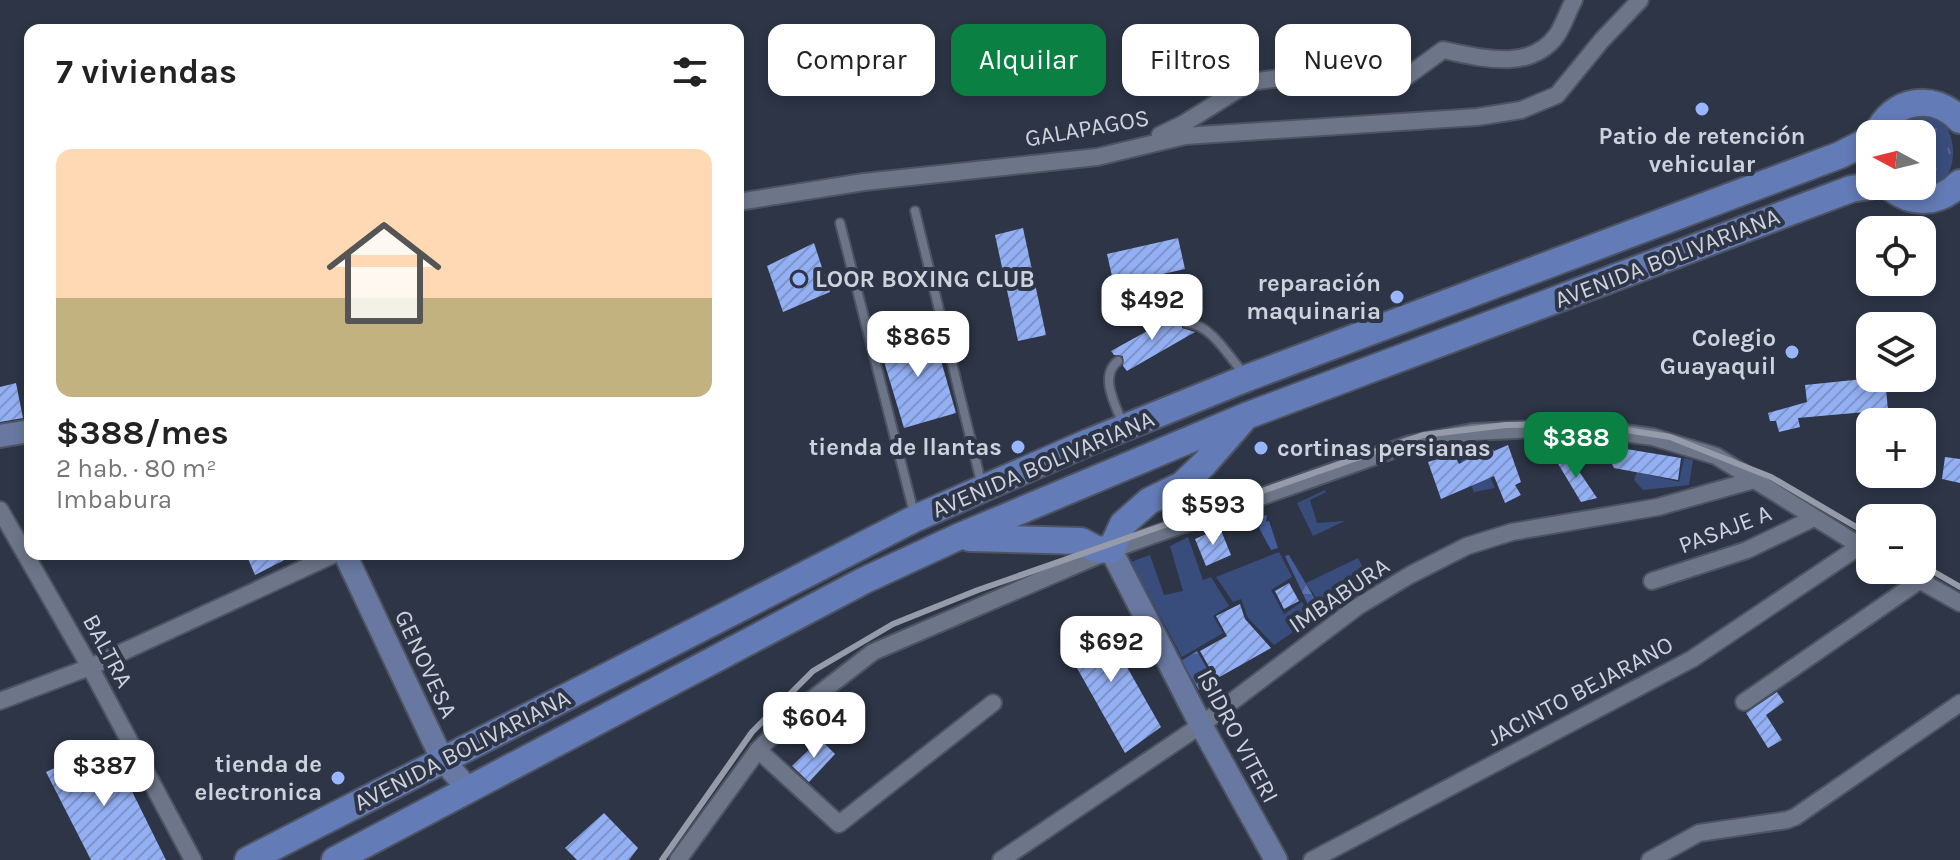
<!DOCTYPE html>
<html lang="es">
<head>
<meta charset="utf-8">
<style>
  body { margin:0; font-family:Karla,sans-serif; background:#f2f2f2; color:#222; height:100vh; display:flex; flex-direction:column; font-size:30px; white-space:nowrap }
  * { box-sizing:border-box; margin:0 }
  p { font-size:26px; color:#767676 }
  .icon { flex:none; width:44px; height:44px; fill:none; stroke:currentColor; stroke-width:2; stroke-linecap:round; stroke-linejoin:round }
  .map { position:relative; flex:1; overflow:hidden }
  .details { position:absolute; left:24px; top:24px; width:720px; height:536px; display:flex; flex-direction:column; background:#fff; border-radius:16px; box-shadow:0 4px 12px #0003 }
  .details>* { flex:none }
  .banner { position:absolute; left:768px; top:24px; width:760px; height:72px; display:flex; gap:16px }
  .needle { width:52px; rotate:277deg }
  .controls { position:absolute; left:1856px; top:120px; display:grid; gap:16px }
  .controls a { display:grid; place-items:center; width:80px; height:80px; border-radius:16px; background:#fff; box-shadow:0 4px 12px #0003; font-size:40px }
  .price { position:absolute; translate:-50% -68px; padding:0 18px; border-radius:16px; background:#fff; color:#222; font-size:26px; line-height:52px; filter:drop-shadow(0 2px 4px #0008) }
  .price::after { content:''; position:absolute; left:50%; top:48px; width:24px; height:18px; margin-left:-12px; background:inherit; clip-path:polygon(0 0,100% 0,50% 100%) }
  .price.current { background:#0b8043; color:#fff }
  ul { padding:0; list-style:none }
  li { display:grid; align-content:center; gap:16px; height:424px; padding:0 32px }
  li span { display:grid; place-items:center; height:248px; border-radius:16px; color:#555 }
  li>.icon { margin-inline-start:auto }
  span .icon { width:144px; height:144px; fill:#fffc; stroke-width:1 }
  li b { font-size:34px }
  h2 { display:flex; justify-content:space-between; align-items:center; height:96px; padding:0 32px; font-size:34px }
  .tag { padding:0 28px; border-radius:16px; background:#fff; box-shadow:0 4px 12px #0003; font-size:28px; line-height:72px }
  .tag.current { background:#0b8043; color:#fff }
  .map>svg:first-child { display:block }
  .grass { fill:#394d7d }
  .forest { fill:url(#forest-firs) }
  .park { fill:url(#park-tufts) }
  .building { fill:url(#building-hatch) }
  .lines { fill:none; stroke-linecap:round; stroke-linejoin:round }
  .lane-casing { stroke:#4d5361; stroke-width:12 }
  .street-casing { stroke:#4d5361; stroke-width:20 }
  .secondary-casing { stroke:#4d5361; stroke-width:26 }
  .primary-casing { stroke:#4d5361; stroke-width:30 }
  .lane { stroke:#6d7689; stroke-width:8 }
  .street { stroke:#6d7689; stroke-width:16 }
  .secondary { stroke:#6878a0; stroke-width:22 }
  .primary { stroke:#637bb6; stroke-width:26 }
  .rail { stroke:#959ba8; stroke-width:6 }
  .poi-dot { fill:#97b6fd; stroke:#2d3546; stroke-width:3 }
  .labels { text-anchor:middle; stroke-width:8; stroke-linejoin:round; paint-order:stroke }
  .street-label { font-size:24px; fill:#cdd2dd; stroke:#2d3546 }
  .poi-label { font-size:24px; font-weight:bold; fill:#cdd2dd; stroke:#2d3546; text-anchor:end }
</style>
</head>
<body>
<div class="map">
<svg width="1960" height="860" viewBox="0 0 1960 860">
  <defs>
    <pattern id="forest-firs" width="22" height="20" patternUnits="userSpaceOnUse" patternTransform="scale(2)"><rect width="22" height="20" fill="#455e9b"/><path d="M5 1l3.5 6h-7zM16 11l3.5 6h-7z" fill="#5f74a8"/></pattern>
    <pattern id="park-tufts" width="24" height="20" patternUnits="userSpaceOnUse" patternTransform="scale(2)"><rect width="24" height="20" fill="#394d7d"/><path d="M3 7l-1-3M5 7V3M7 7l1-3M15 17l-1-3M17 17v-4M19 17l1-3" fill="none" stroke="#54668f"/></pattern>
    <pattern id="building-hatch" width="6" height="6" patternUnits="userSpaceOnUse" patternTransform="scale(2)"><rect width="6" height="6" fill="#94b0f4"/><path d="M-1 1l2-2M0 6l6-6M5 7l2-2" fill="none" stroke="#7e94c8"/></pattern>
  </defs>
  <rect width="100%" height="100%" fill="#2d3546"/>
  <g class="grass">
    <polygon points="1477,449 1495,488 1474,492 1458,453"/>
    <polygon points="1684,458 1693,460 1689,485 1643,490 1634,480 1637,472 1679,482"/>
    <polygon points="1325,490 1326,492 1310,500 1317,523 1345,521 1313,536 1297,503"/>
    <polygon points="1188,537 1203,580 1211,577 1229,606 1213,616 1223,633 1182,657 1131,562 1150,555 1164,595 1183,591 1170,546"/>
    <polygon points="1279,552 1292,577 1271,590 1284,614 1302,602 1311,620 1274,645 1248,618 1241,599 1233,602 1216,577"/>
    <polygon points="1358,558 1371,582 1324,609 1306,583"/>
  </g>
  <g class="forest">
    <polygon points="1267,515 1266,522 1269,521 1278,548 1271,550 1259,528 1261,525 1258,517"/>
    <polygon points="1289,555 1322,611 1313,615 1285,556"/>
    <polygon points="1197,651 1214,681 1199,690 1181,661"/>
  </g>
  <path class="park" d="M1911 115C1918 115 1930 113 1936 116 1960 130 1960 184 1928 190 1922 191 1911 187 1904 186H1922V134H1889Z"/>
  <g class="building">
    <polygon points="1023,228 1046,335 1018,341 995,235"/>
    <polygon points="1178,238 1185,269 1114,285 1107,254"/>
    <polygon points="814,243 830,292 783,312 767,266"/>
    <polygon points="1178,314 1182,318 1182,328 1195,332 1127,371 1123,366 1123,356 1114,355 1111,351"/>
    <polygon points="932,329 956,413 904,428 879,345"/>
    <polygon points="1873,378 1885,378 1888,410 1798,418 1800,427 1779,432 1776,421 1770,421 1768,413 1807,402 1805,385"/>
    <polygon points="16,383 23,418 0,422 0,387"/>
    <polygon points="1508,445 1521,482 1515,485 1521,495 1505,503 1494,476 1441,499 1428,462 1454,454 1459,464 1491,446 1494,451"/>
    <polygon points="1614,447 1681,458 1678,480 1614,468 1605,451"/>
    <polygon points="1568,455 1597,498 1581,502 1557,462"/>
    <polygon points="1945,457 1960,459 1960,483 1942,479"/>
    <polygon points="1220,528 1231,555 1206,566 1195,539"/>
    <polygon points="246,554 296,554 255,575"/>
    <polygon points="1289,583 1299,601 1284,609 1275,591"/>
    <polygon points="1240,604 1245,619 1271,648 1216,679 1200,651 1227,636 1216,616"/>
    <polygon points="1098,616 1161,727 1125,753 1060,638"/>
    <polygon points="1777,692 1784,702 1766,715 1782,740 1768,748 1746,713"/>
    <polygon points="820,739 835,754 809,782 792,766"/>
    <polygon points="108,743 166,860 91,860 46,772"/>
    <polygon points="604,813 638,848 629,860 577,860 565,848"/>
  </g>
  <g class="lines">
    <g class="lane-casing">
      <g id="lane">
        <polyline points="915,211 982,486"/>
        <polyline points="840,223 914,513"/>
        <path d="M1187 323C1211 324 1229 357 1244 374"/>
        <path d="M1118 361C1099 376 1115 404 1122 422"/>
      </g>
    </g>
    <g class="street-casing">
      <g id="street">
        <path d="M1160 135 1183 124 1250 82 1288 77 1312 59 1337 50 1359 56 1371 73 1406 77 1443 50C1482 58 1530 72 1557 35 1564 24 1568 11 1574 0"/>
        <polyline points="738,202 864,182 1097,157 1185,136 1477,117 1521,110 1557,95 1602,40 1640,0"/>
        <polyline points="0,510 90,667 193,860"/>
        <polyline points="1901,570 1960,603"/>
        <polyline points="1652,581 1747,550 1814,518"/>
        <polyline points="0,701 90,667 335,554"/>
        <polyline points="1744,702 1919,581"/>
        <polyline points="758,750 839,824 993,703"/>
        <polyline points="678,860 758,750 797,711 873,652 1111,550 1410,444 1472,432 1582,427 1653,437 1716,456 1870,552"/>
        <polyline points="1001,860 1201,725 1357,607 1410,575 1467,546 1512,532 1658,507 1754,480"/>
        <polyline points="1312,860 1692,659 1860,546"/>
        <polyline points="1650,860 1699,833 1787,820 1795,817 1960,703"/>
      </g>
    </g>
    <g class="secondary-casing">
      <g id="secondary">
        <polyline points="0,436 30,431"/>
        <polyline points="1111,550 1201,725 1276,860"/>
        <polyline points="345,554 442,759 469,790"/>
      </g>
    </g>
    <g class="primary-casing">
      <g id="primary">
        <path d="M1877 134C1892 99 1934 92 1960 120"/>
        <path d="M1889 186C1912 206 1939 204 1960 183"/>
        <polyline points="970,538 1081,541 1096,549 1111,550 1123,524 1149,501 1182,485 1204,464 1241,422"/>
        <polyline points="248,860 916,518 1089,442 1247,378 1840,155 1870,140"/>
        <polyline points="335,860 865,580 958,537 1246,416 1851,189 1870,186"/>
      </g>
    </g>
    <use href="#lane" class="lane"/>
    <use href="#street" class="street"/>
    <use href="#secondary" class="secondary"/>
    <use href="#primary" class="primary"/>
    <g class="rail">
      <polyline points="1922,565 1960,587"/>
      <polyline points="662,860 752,732 813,671 893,624 978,590 1423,435 1506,425 1589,424 1670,437 1771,477 1870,535"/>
    </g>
  </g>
  <g class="poi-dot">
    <circle cx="1702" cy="109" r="8"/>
    <circle cx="799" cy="279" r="8"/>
    <circle cx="1397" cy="297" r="8"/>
    <circle cx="1792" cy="352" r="8"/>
    <circle cx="1018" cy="447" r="8"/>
    <circle cx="1261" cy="448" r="8"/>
    <circle cx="338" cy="778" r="8"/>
  </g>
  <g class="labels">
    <g class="street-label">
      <text transform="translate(1087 128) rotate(-10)" y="8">GALAPAGOS</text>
      <text transform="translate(1667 258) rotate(-21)" y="8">AVENIDA BOLIVARIANA</text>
      <text transform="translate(1043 464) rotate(-23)" y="8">AVENIDA BOLIVARIANA</text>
      <text transform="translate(1725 529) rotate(-21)" y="8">PASAJE A</text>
      <text transform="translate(1339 595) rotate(-34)" y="8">IMBABURA</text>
      <text transform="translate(108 651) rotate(62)" y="8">BALTRA</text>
      <text transform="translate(426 664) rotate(65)" y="8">GENOVESA</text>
      <text transform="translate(1580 691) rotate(-28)" y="8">JACINTO BEJARANO</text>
      <text transform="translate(1238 736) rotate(62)" y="8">ISIDRO VITERI</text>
      <text transform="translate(462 750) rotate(-27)" y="8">AVENIDA BOLIVARIANA</text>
    </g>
    <g class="poi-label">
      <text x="1702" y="144" text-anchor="middle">Patio de retención<tspan x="1702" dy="28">vehicular</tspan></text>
      <text x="815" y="287" text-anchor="start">LOOR BOXING CLUB</text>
      <text x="1381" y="291">reparación<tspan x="1381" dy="28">maquinaria</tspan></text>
      <text x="1776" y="346">Colegio<tspan x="1776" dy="28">Guayaquil</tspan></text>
      <text x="1002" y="455">tienda de llantas</text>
      <text x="1277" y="456" text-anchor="start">cortinas persianas</text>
      <text x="322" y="772">tienda de<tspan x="322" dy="28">electronica</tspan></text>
    </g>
  </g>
</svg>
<div class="controls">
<a><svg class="needle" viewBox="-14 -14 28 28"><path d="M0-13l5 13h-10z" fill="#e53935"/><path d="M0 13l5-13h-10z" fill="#767676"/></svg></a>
<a><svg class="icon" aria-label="locate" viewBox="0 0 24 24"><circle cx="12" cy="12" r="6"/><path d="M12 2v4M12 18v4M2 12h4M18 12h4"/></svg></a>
<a><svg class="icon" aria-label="layers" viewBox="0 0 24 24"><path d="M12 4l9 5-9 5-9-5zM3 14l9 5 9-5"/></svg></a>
<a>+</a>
<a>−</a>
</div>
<b class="price" style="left:1152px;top:342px">$492</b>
<b class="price" style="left:918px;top:379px">$865</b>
<b class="price current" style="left:1576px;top:480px">$388</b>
<b class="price" style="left:1213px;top:547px">$593</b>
<b class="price" style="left:1111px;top:684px">$692</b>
<b class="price" style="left:814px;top:760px">$604</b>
<b class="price" style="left:104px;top:808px">$387</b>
<div class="banner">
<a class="tag">Comprar</a>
<a class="tag current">Alquilar</a>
<a class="tag">Filtros</a>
<a class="tag">Nuevo</a>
</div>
<section class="details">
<h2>7 viviendas<svg class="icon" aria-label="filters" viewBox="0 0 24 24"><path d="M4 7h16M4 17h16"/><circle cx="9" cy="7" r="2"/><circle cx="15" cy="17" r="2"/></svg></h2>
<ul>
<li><span style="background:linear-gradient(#ffd9b3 60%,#c2b280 0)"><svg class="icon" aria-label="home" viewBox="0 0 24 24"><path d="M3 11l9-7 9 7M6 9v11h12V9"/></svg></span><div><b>$388/mes</b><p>2 hab. · 80 m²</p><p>Imbabura</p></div></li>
</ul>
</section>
</div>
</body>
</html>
